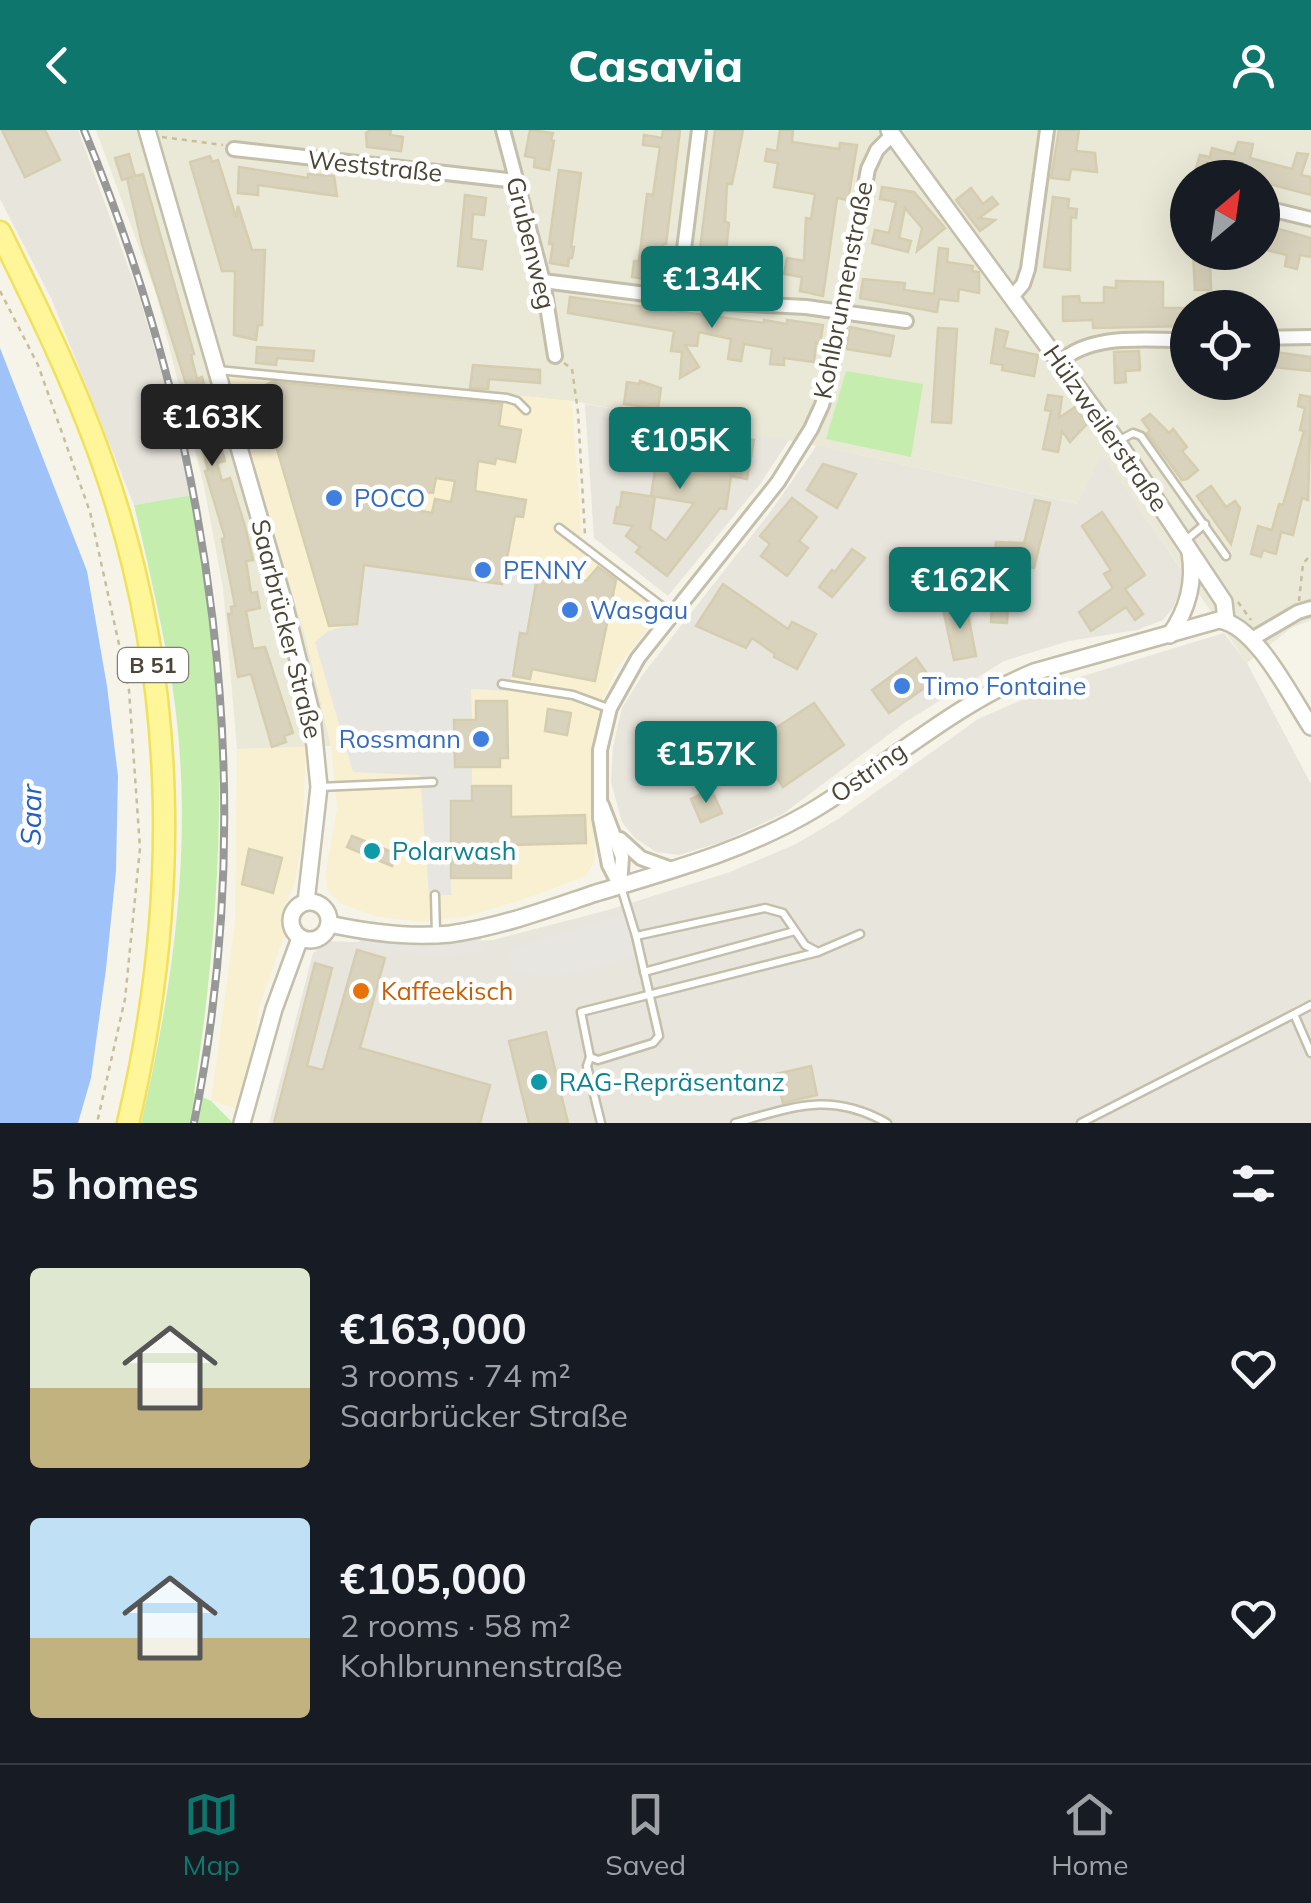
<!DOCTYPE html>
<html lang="en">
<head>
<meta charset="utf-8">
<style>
  body { margin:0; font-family:Mulish,sans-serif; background:#242831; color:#f1f3f6; height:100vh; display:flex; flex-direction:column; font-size:38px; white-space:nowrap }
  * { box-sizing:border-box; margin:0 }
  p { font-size:32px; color:#9ea1a6 }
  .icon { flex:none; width:55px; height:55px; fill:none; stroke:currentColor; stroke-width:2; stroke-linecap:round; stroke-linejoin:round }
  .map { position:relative; height:993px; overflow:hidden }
  .details { display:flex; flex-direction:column; background:#171b24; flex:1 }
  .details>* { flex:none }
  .needle { width:65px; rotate:29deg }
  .tools { position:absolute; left:1170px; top:30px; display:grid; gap:20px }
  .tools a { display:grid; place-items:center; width:110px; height:110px; border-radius:50%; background:#171b24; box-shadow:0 10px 40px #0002; font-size:50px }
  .price { position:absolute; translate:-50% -85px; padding:0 22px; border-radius:10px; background:#0f766e; color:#fff; font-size:32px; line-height:65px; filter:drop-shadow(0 2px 5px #0008) }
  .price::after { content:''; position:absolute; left:50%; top:60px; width:30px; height:22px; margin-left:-15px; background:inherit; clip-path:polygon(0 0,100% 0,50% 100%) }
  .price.current { background:#222; color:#fff }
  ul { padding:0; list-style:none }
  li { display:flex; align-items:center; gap:30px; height:250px; padding:0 30px }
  li span { display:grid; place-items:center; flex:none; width:280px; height:200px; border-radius:10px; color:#555 }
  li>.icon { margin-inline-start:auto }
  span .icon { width:120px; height:120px; fill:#fffc; stroke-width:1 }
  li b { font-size:42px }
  h2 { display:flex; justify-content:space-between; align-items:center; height:120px; padding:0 30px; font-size:42px }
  header { display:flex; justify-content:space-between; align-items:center; height:130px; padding:0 30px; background:#0f766e; color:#fff; font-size:45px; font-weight:800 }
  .tabs { display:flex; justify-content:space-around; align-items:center; height:140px; border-top:2px solid #363941; background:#171b24; font-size:28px; color:#9ea1a6 }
  .tabs a { display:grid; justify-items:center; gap:5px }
  .tabs .current { color:#0f766e }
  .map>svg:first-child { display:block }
  .residential { fill:#eae8d6; fill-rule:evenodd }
  .commercial { fill:#f9f0d2 }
  .industrial { fill:#e8e5dd }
  .green { fill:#c5eeae }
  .parking { fill:#e7e6e1 }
  .water { fill:#9fc3f8 }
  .building { fill:#d9d3bd; stroke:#d5cdaf; stroke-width:2.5; fill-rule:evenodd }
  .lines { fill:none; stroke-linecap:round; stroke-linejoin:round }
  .service-casing { stroke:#c3bfaa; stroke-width:11 }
  .minor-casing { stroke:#c3bfaa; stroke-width:18 }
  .tertiary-casing { stroke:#c3bfaa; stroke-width:20 }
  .primary-casing { stroke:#f1e05c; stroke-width:25 }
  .path { stroke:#c6bf9a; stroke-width:2.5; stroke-dasharray:5 5; stroke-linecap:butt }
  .service { stroke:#fff; stroke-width:6 }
  .minor { stroke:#fff; stroke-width:12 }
  .tertiary { stroke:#fff; stroke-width:15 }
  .primary { stroke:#fff599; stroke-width:20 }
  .rail-casing { stroke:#989898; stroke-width:8 }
  .rail { stroke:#fff; stroke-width:4; stroke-dasharray:11; stroke-linecap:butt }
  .shop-dot { fill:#3f7fe0; stroke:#fff; stroke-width:4 }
  .culture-dot { fill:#0f9aa8; stroke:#fff; stroke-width:4 }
  .food-dot { fill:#e8710a; stroke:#fff; stroke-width:4 }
  .labels { text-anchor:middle; stroke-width:9; stroke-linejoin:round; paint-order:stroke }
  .shield { fill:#fff; stroke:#817e72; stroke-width:2.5 }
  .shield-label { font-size:22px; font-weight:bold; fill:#4b4636 }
  .street-label { font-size:25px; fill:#4b4636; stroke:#fff }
  .shop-label { font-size:25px; fill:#366cbe; stroke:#fff; text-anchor:start }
  .culture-label { font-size:25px; fill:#0d838f; stroke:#fff; text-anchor:start }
  .food-label { font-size:25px; fill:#c56008; stroke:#fff; text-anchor:start }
  .water-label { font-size:28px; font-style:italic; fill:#2261c3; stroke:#fff }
</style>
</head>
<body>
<header><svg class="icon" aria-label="back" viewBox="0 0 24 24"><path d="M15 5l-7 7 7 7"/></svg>Casavia<svg class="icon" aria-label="person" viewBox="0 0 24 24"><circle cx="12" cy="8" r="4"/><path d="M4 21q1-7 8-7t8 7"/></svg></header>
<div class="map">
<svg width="1311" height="993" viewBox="0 0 1311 993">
  <rect width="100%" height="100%" fill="#f6f4e9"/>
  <path class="residential" d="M96 0H1311V490L1291 498 1247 533 1102 325 1079 374 830 318 572 271 226 237 306 509 331 616 237 619 223 458 204 356 156 164ZM1188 48H1262V122H1188ZM1188 178H1262V252H1188Z"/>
  <g class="commercial">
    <polygon points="226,236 572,271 582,411 667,474 617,538 600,576 591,621 595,730 586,746 525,769 464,787 422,792 374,786 340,773 327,760 326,741 337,678 331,616 306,509"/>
    <polygon points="306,617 302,712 295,751 283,781 286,801 260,874 254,913 237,979 211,971 235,791 237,619"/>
  </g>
  <g class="industrial">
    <polygon points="0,0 78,0 140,169 170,271 192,365 134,375 52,170 0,69"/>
    <polygon points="585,274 789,310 760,354 668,466 594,408"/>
    <polygon points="817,315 1078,374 1102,324 1181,439 1181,460 1173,478 1163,490 1137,500 1069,511 1004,531 904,593 783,684 722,712 679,725 656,722 635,708 622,692 611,652 613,616 622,578 643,544 771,381"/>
    <polygon points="1224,503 1247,533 1311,654 1311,993 269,993 313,823 329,811 403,814 493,810 608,780 730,742 796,714 838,689 978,589 1063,552"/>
  </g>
  <g class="green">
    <polygon points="846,241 923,254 911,327 826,309"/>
    <path d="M192 365C204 440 215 516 218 592 223 716 213 840 194 963L211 971 233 993H141C175 849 195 702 172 554 162 494 148 434 134 375Z"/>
  </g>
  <g class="parking">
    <polygon points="364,435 505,437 538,442 527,504 520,503 508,561 471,559 472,590 454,590 455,637 472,637 472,671 451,672 451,765 429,765 420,645 353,642 315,512 328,501 357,493"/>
    <polygon points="626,784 638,825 577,842 548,846 514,843 508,820"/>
    <polygon points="361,801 478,801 485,822 459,823 455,827 358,818"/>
  </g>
  <polygon class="water" points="0,218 87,441 107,556 118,646 116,741 106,839 91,948 78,993 0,993"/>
  <g class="building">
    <polygon points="2,0 45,0 60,30 25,47"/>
    <polygon points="370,0 391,0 390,5 403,7 401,21 367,17 366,3"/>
    <polygon points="530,0 553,3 551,10 554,11 549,40 534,37 535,28 525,26"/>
    <polygon points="663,0 680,0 666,114 663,114 658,151 632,147 634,131 639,131 647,64 653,65 660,17 643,15 644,5 662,8"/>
    <polygon points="715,0 743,0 732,54 727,54 725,92 729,93 726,121 754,125 751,143 730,140 728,153 701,150 705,120 700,119"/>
    <polygon points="780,0 793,0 792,12 839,19 840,13 857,15 848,70 837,68 823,166 800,161 802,147 784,144 787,128 804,131 806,88 811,89 815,64 774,57 778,33 765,31 767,19 777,21"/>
    <polygon points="1059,0 1079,0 1076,21 1095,23 1097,42 1071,39 1069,50 1051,48"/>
    <polygon points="1238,12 1253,14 1250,28 1292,39 1297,23 1308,24 1301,45 1311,47 1311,65 1262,52 1262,48 1196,38 1200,25 1210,27 1212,18 1234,24"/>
    <polygon points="129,24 135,46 143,44 194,224 191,225 197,249 202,247 210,275 203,277 209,296 215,295 225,331 217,333 222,351 230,348 245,396 253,430 246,431 251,463 257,462 260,478 246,481 253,519 265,517 293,603 284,606 286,612 272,617 251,544 238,547 228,484 232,484 231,477 235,476 222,409 225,408 205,341 208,340 186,254 142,114 127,48 133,47 122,50 115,28"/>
    <polygon points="210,26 212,32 218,30 236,87 238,76 252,120 265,120 262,195 258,195 256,210 234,205 235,141 222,141 190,32"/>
    <polygon points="239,37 308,48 308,44 334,46 337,66 258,55 258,65 238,63"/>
    <polygon points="559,40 581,43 571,117 574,117 572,128 569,128 568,136 550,133 553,114 549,114"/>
    <polygon points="882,57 914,62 945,98 917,121 922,98 905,78 899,108 911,111 908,122 872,113 875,100 889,103 896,72 880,69"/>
    <polygon points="971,58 983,74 992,67 998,74 979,88 995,90 980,101 956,70"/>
    <polygon points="465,65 486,68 484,85 473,84 471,109 486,111 482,139 458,136"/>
    <polygon points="1053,67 1069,69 1068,78 1077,79 1076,88 1071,87 1070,140 1044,137"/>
    <polygon points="1268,96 1311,108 1311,127 1300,125 1297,139 1285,136 1287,125 1262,119 1262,100 1267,101"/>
    <polygon points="939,118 948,119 947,132 973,136 972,141 979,142 979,163 959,159 958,171 939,169 937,182 860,168 863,149 905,153 904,160 934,164"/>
    <polygon points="1193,122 1217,122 1217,132 1210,132 1211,160 1195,160"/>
    <polygon points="1116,151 1163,152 1163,178 1188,178 1188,196 1093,198 1093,190 1063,191 1063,167 1079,166 1080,173 1104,173 1104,157 1116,158"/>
    <polygon points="570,167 764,193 764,190 787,194 787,190 823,195 820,214 816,213 814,232 784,228 784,235 770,234 772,219 744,214 741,231 728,229 731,209 699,202 697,216 685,215 699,237 680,248 682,222 671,221 674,201 568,183"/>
    <polygon points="850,197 894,206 890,226 846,219"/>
    <polygon points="938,198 957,199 951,293 932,292"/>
    <polygon points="996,199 1008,202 1004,218 1038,225 1034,246 1002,240 1003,235 991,233"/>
    <polygon points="257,217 314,221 313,231 277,228 276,235 256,233"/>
    <polygon points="1262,220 1311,227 1311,241 1262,236"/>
    <polygon points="1139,221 1140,240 1125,241 1126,252 1115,253 1114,222"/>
    <polygon points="473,235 540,240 540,253 489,249 488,259 470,258"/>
    <polygon points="640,251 661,258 658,279 624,274 627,252 639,254"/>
    <path d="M272 252 502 274 499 296 521 300 515 332 496 328 495 334 478 331 475 361 526 370 523 387 515 386 502 454 364 435 357 494 329 496 259 258ZM436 348 455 351 451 372 435 369 432 383 353 368 355 355 433 363Z"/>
    <polygon points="1048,265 1062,267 1059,288 1075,277 1087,294 1070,312 1062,301 1058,322 1043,319 1051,281 1045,280"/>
    <polygon points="1300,265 1311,267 1308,370 1302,368 1293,405 1281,402 1276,424 1263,420 1261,427 1251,424 1258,396 1272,400 1279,374 1283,375 1304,301 1300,300 1305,278 1298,276"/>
    <polygon points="1150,284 1169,303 1173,299 1187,317 1182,321 1198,340 1187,349 1182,350 1147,303 1150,301 1142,290"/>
    <polygon points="626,303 731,321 733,306 754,310 747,349 731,346 726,379 720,378 667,446 636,422 640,417 626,406 633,396 614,393 617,377 620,377 622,362 655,367 650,399 666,411 694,373 651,366 656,333 622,327"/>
    <polygon points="823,334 856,344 837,378 807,360"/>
    <polygon points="1211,356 1226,377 1235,371 1240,378 1231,414 1197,366"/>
    <polygon points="792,368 817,387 799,411 808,418 787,446 761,426 770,414 760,406"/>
    <polygon points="1035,370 1050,373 1034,438 1011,432 1007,493 991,492 996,412 1024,413"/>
    <polygon points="1102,382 1145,445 1125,459 1143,484 1135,490 1126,477 1091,501 1079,482 1113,458 1104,444 1111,440 1082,396"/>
    <polygon points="852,419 865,428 832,467 819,457 832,440 835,442"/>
    <polygon points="598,437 616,450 595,551 532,539 530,549 513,546 520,503 527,504 538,442 586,451"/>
    <polygon points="723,454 788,499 792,492 816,504 797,539 774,527 775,524 752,508 746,518 696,496"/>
    <polygon points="966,474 976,526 954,530 943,479"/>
    <polygon points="916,528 933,552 889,583 872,560"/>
    <polygon points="476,571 507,571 508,628 500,628 500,637 455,637 454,590 476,590"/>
    <polygon points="814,573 844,615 783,657 768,635 764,644 752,642 744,648 730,628"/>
    <polygon points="548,579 571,583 567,605 545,601"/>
    <polygon points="472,656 511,656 511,687 585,685 586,713 511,715 511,748 451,748 451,671 472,671"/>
    <polygon points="711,659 722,683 701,692 691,669"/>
    <polygon points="352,706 397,724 392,736 347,717"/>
    <polygon points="249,719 282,728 273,763 242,754"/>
    <polygon points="357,820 385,828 360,918 490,955 480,993 274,993 315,833 332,838 307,936 323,940"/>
    <polygon points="546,902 568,993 529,993 509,911"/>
    <polygon points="811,936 817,965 783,973 776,944"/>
  </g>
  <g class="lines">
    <g class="service-casing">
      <g id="service">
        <polyline points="218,240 507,268 517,271 526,280"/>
        <polyline points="1118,311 1133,303 1141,306 1226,426"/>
        <polyline points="559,398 672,484"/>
        <polyline points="1186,410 1205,394"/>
        <polyline points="502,554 573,565 608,578"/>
        <polyline points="319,657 433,652"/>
        <polyline points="435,765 436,804"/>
        <polyline points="636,806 765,778 783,783 805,815 818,822 860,804"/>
        <polyline points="644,842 795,801"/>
        <polyline points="1311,875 1294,884 1311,923"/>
        <polyline points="590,927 598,930 653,913 659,906 636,806 621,757"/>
        <polyline points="601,993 587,936 590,927 581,882 818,822"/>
        <path d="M735 993C794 977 830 961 887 993"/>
        <polyline points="1081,993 1294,884"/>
      </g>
    </g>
    <g class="minor-casing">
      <g id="minor">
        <polyline points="503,0 543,151 555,226"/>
        <polyline points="234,19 516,51"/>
        <polyline points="1262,77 1311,89"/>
        <polyline points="543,151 710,172 806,177 906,191"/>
        <polyline points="678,167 699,0"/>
        <polyline points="1012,167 1023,154 1028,139 1047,0"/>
        <polyline points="1262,208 1311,207"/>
        <path d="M1060 232C1093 202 1146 211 1188 210"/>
        <polyline points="1252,509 1298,482 1311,478"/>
        <polyline points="602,675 622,727 620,756"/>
        <polyline points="620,709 641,728 674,740"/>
        <polyline points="620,756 609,735 600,688 600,620 610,578 638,528 778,352 811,299 822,275 833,232 868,39 877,20 892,5"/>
      </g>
    </g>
    <g class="tertiary-casing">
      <g id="tertiary">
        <polyline points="147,0 284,473 312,586 319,657 306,772"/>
        <polyline points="889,0 1117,311 1224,472 1226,490"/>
        <path d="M1170 505C1188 479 1195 453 1190 422"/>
        <circle cx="310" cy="791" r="19"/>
        <path d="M329 794C366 802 411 808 450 804 500 797 548 779 596 763 672 740 747 720 815 679 889 634 952 576 1034 542L1219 490C1256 495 1291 567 1311 597"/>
        <polyline points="242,993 274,879 300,808"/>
      </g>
    </g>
    <g class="primary-casing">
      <path id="primary" d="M0 102C38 179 76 256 104 337 179 551 180 774 128 993"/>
    </g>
    <g class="path">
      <polyline points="162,7 223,15"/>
      <polyline points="0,161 38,235 90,382 129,560 140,718 125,869 97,993"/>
      <polyline points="564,233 572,239 578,282 585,405"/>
      <polyline points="1299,471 1303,434 1311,424"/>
      <polyline points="1238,472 1251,490"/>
    </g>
    <use href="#service" class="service"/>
    <use href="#minor" class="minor"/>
    <use href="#tertiary" class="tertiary"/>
    <use href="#primary" class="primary"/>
    <g class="rail-casing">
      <path id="rail" d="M84 0C213 312 261 660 194 993"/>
    </g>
    <use href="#rail" class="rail"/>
  </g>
  <g class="shop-dot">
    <circle cx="334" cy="368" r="10"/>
    <circle cx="483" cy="440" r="10"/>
    <circle cx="570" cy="480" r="10"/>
    <circle cx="902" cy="556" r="10"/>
    <circle cx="481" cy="609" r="10"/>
  </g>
  <g class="culture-dot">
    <circle cx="372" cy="721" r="10"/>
    <circle cx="539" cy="952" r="10"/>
  </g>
  <circle class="food-dot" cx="361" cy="861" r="10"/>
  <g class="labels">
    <rect class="shield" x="118" y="518" width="70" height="34" rx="8"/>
    <g class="shield-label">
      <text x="153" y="543">B 51</text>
    </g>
    <g class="street-label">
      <text transform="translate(375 36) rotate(6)" y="9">Weststraße</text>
      <text transform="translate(531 113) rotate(76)" y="9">Grubenweg</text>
      <text transform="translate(843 160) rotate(-79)" y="9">Kohlbrunnenstraße</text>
      <text transform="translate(1106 298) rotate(55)" y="9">Hülzweilerstraße</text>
      <text transform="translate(287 499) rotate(76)" y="9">Saarbrücker Straße</text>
      <text transform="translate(868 642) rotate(-35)" y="9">Ostring</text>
    </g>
    <g class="shop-label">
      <text x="354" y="377">POCO</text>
      <text x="503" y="449">PENNY</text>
      <text x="590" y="489">Wasgau</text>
      <text x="922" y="565">Timo Fontaine</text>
      <text x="461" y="618" text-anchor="end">Rossmann</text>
    </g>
    <g class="culture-label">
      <text x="392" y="730">Polarwash</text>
      <text x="559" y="961">RAG-Repräsentanz</text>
    </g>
    <g class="food-label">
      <text x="381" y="870">Kaffeekisch</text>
    </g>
    <g class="water-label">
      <text transform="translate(31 685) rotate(-89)" y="10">Saar</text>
    </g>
  </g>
</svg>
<div class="tools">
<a><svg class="needle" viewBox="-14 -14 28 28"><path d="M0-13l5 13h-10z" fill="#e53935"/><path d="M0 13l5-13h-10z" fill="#9ea1a6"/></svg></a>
<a><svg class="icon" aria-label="locate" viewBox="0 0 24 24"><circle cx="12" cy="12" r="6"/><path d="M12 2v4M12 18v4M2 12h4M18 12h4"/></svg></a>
</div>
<b class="price" style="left:712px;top:201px">€134K</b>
<b class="price current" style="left:212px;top:339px">€163K</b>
<b class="price" style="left:680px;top:362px">€105K</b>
<b class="price" style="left:960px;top:502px">€162K</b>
<b class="price" style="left:706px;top:676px">€157K</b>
</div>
<section class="details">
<h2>5 homes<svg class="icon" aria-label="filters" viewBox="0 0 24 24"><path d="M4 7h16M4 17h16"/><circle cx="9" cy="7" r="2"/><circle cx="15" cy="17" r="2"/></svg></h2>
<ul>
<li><span style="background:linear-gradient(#dfe7d0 60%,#c2b280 0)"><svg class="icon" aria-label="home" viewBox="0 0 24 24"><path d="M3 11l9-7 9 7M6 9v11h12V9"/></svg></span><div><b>€163,000</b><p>3 rooms · 74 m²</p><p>Saarbrücker Straße</p></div><svg class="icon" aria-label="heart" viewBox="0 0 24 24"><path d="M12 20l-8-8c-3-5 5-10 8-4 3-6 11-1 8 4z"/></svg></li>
<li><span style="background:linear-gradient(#bfe0f5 60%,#c2b280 0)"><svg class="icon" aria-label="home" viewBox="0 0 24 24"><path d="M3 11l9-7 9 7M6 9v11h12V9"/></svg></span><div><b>€105,000</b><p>2 rooms · 58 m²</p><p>Kohlbrunnenstraße</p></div><svg class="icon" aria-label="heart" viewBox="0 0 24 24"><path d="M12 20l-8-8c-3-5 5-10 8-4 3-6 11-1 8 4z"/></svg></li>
</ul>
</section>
<nav class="tabs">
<a class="current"><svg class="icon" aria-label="map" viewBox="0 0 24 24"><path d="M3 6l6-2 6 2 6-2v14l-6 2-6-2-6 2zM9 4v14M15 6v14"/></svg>Map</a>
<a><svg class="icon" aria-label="saved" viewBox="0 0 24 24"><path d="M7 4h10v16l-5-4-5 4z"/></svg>Saved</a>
<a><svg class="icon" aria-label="home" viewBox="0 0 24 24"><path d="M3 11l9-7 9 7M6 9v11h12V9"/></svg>Home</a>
</nav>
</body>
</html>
